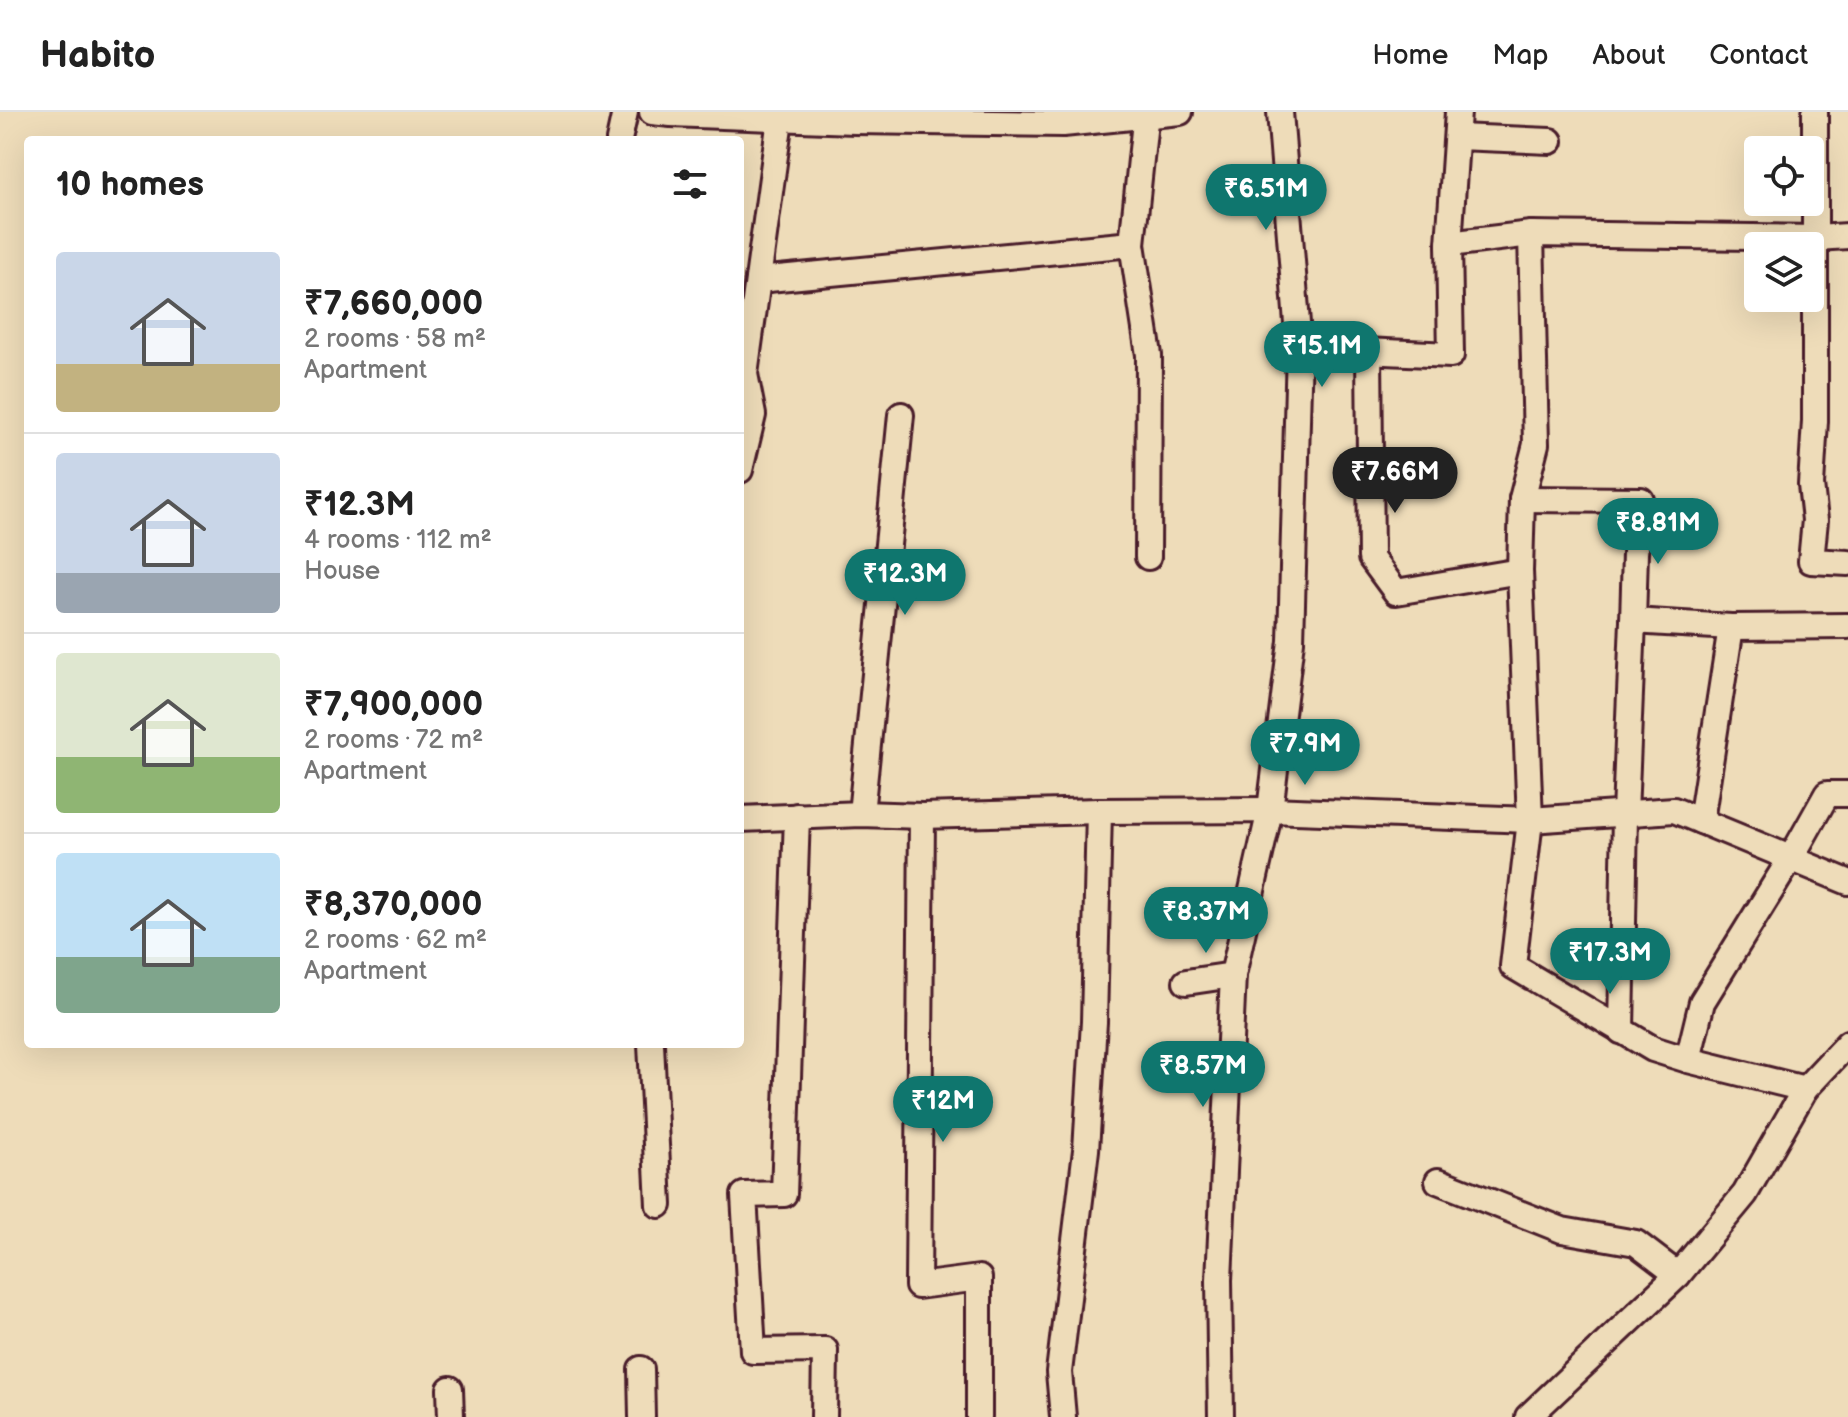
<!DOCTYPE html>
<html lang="en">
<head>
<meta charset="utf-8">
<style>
  body { margin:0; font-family:"Balsamiq Sans",sans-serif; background:#f6f6f6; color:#222; height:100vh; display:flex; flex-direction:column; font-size:30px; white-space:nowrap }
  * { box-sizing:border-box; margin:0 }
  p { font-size:26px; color:#767676 }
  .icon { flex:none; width:44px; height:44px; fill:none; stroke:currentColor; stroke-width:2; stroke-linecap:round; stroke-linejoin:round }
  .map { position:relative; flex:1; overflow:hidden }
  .drawer { position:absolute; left:24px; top:24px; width:720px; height:912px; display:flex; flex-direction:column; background:#fff; border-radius:8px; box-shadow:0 8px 32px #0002 }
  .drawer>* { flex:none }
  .fabs { position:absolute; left:1744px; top:24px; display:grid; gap:16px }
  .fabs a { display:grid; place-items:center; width:80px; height:80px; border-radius:8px; background:#fff; box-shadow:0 8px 32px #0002; font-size:40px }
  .price { position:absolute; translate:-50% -68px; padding:0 18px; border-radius:28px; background:#0f766e; color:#fff; font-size:26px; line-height:52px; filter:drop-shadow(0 2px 4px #0008) }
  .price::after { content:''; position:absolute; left:50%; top:48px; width:24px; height:18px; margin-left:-12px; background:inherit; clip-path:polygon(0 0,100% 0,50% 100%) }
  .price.current { background:#222; color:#fff }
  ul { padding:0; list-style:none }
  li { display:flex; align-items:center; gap:24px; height:200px; padding:0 32px }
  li+li { border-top:2px solid #e0e0e0 }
  li span { display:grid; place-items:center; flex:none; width:224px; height:160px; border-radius:8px; color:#555 }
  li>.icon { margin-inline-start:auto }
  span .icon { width:96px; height:96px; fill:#fffc; stroke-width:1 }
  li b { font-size:34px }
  h2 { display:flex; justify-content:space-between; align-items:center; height:96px; padding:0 32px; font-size:34px }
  header { display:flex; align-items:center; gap:48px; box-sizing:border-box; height:112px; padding:0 40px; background:#fff; border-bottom:2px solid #e0e0e0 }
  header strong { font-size:38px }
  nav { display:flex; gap:44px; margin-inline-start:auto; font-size:28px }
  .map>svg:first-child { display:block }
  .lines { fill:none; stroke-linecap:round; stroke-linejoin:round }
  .minor-casing { stroke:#4a1f2b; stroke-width:30 }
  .minor { stroke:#eedcb9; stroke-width:24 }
</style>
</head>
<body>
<header>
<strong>Habito</strong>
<nav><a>Home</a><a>Map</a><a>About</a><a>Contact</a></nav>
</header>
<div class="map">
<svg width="1848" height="1305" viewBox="0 0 1848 1305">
  <rect width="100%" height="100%" fill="#eedcb9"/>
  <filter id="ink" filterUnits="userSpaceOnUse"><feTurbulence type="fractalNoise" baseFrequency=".0125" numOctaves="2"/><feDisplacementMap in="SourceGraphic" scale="16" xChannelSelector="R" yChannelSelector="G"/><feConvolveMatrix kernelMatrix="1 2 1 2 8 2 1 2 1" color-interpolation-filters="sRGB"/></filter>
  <g filter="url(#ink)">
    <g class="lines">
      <g class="minor-casing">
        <g id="minor">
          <polyline points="652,0 671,2 855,9 1063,12 1180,0"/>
          <polyline points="1146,0 1132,132 1149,243 1148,445"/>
          <polyline points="1280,0 1299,236"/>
          <polyline points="1815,0 1815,309 1811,373 1815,408 1811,449 1848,451"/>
          <polyline points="1457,25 1550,29"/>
          <polyline points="619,28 625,0"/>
          <polyline points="1531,122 1536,332 1522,387 1520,459 1530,708 1513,854 1653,937 1688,948 1805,977"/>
          <polyline points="1449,132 1531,122 1816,126 1848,124"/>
          <polyline points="758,168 1132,132"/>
          <polyline points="1369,240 1371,446 1396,480 1520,459"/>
          <polyline points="740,358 753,303 745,262 780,7"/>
          <polyline points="1522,387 1641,388 1635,441 1633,509 1731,515 1848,514"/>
          <polyline points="861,702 901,303"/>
          <polyline points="797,704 784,1082 744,1083 753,1239 825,1238 824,1305"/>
          <polyline points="922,704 918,1174 979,1166 979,1305"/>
          <polyline points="740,707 861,702 922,704 1099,699 1270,698 1530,708 1674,698 1848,770"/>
          <polyline points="1701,709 1731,515"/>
          <polyline points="1186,870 1233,863"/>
          <polyline points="1621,919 1625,702 1633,509"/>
          <polyline points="651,932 659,1093"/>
          <polyline points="1688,948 1702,890 1791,746 1827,682 1848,682"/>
          <polyline points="1438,1069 1562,1118 1636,1131 1678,1163"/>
          <polyline points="641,1257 642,1305"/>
          <polyline points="450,1277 451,1305"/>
          <polyline points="1063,1305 1059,1260 1086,1038 1094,910 1099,699"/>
          <polyline points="1221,1305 1219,1168 1233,863 1270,698 1291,529 1299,236 1451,243 1449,132 1458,0"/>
          <polyline points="1528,1305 1678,1163 1745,1082 1805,977 1848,931"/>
        </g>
      </g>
      <use href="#minor" class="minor"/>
    </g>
  </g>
</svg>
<div class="fabs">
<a><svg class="icon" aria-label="locate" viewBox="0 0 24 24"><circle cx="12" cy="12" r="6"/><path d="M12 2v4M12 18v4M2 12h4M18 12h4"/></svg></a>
<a><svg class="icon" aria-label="layers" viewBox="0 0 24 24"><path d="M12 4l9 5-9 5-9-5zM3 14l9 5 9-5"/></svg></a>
</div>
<b class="price" style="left:1266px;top:120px">₹6.51M</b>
<b class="price" style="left:1322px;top:277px">₹15.1M</b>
<b class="price current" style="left:1395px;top:403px">₹7.66M</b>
<b class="price" style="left:1658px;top:454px">₹8.81M</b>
<b class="price" style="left:905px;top:505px">₹12.3M</b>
<b class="price" style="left:1305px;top:675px">₹7.9M</b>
<b class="price" style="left:1206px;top:843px">₹8.37M</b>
<b class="price" style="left:1610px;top:884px">₹17.3M</b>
<b class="price" style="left:1203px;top:997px">₹8.57M</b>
<b class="price" style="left:943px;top:1032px">₹12M</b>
<section class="drawer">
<h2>10 homes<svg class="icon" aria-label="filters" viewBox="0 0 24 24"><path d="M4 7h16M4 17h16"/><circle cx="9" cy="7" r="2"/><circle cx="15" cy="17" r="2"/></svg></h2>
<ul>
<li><span style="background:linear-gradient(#c9d6e8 70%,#c2b280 0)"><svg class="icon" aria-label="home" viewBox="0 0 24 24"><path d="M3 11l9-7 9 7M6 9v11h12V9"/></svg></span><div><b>₹7,660,000</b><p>2 rooms · 58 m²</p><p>Apartment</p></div></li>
<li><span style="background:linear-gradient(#c9d6e8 75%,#9aa5b1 0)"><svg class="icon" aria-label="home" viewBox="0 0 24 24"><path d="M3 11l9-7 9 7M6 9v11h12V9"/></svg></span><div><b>₹12.3M</b><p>4 rooms · 112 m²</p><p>House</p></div></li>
<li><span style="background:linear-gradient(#dfe7d0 65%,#8fb573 0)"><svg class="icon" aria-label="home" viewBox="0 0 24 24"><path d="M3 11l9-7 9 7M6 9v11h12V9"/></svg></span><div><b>₹7,900,000</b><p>2 rooms · 72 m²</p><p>Apartment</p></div></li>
<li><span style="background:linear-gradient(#bfe0f5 65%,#7fa58c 0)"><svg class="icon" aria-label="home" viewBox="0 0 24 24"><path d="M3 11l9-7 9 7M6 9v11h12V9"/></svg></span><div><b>₹8,370,000</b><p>2 rooms · 62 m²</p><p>Apartment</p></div></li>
</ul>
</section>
</div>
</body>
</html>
